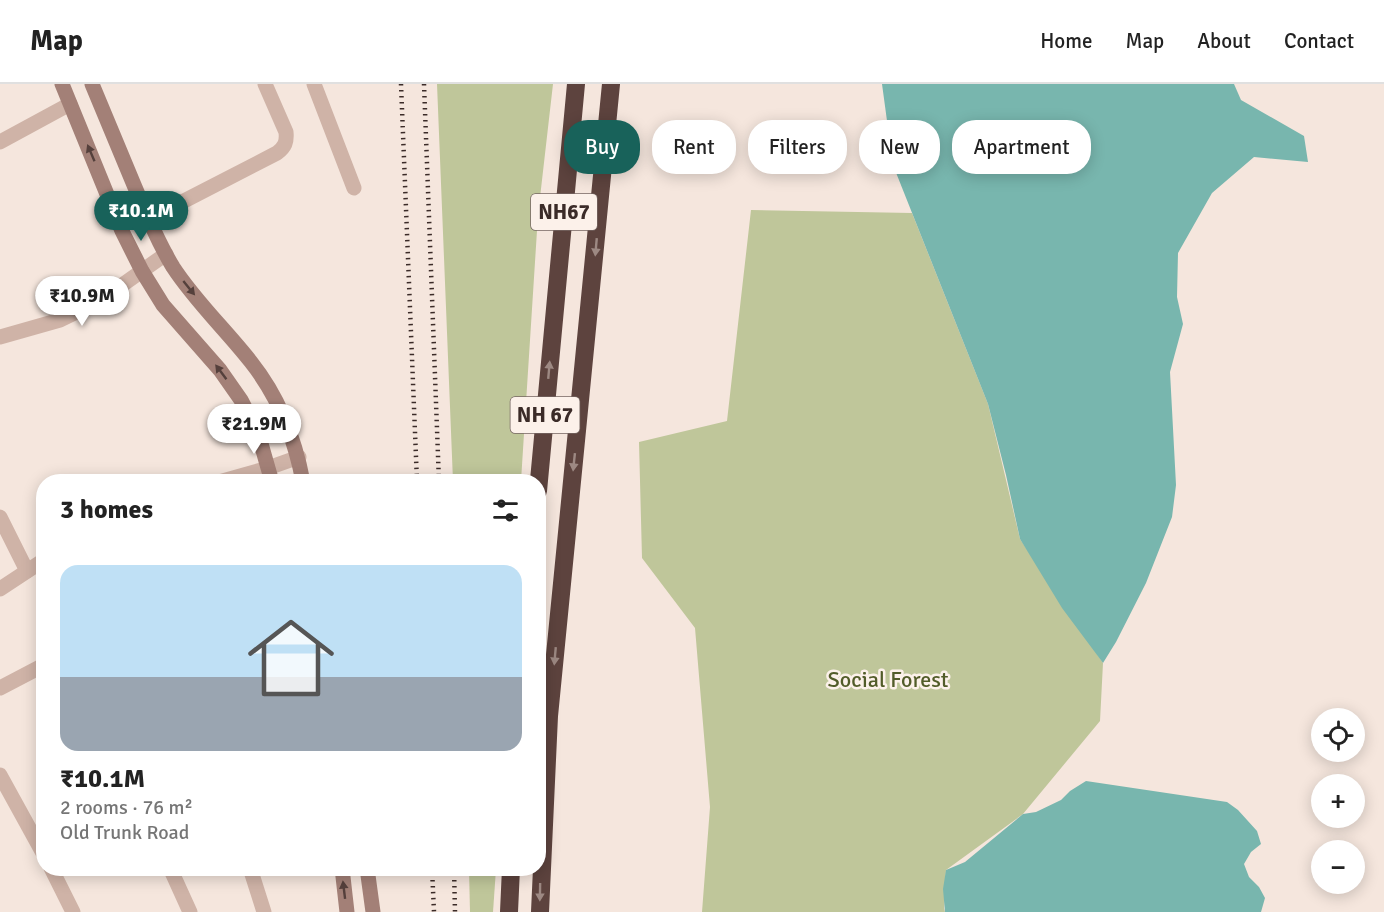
<!DOCTYPE html>
<html lang="en">
<head>
<meta charset="utf-8">
<style>
  body { margin:0; font-family:Signika,sans-serif; background:#f6f6f6; color:#222; height:100vh; display:flex; flex-direction:column; font-size:22px; white-space:nowrap }
  * { box-sizing:border-box; margin:0 }
  p { font-size:20px; color:#767676 }
  .icon { flex:none; width:33px; height:33px; fill:none; stroke:currentColor; stroke-width:2; stroke-linecap:round; stroke-linejoin:round }
  .map { position:relative; flex:1; overflow:hidden }
  .drawer { position:absolute; left:36px; top:390px; width:510px; height:402px; display:flex; flex-direction:column; background:#fff; border-radius:24px; box-shadow:0 3px 15px #0003 }
  .drawer>* { flex:none }
  .guide { position:absolute; left:564px; top:36px; width:570px; height:54px; display:flex; gap:12px }
  .controls { position:absolute; left:1311px; top:624px; display:grid; gap:12px }
  .controls a { display:grid; place-items:center; width:54px; height:54px; border-radius:50%; background:#fff; box-shadow:0 3px 15px #0003; font-size:30px }
  .price { position:absolute; translate:-50% -51px; padding:0 14px; border-radius:21px; background:#fff; color:#222; font-size:20px; line-height:39px; filter:drop-shadow(0 2px 3px #0008) }
  .price::after { content:''; position:absolute; left:50%; top:36px; width:18px; height:14px; margin-left:-9px; background:inherit; clip-path:polygon(0 0,100% 0,50% 100%) }
  .price.selected { background:#18625a; color:#fff }
  ul { padding:0; list-style:none }
  li { display:grid; align-content:center; gap:12px; height:318px; padding:0 24px }
  li+li { border-top:2px solid #e0e0e0 }
  li span { display:grid; place-items:center; height:186px; border-radius:18px; color:#555 }
  li>.icon { margin-inline-start:auto }
  span .icon { width:108px; height:108px; fill:#fffc; stroke-width:1 }
  li b { font-size:26px }
  h2 { display:flex; justify-content:space-between; align-items:center; height:72px; padding:0 24px; font-size:26px }
  .pill { padding:0 21px; border-radius:24px; background:#fff; box-shadow:0 3px 15px #0003; font-size:21px; line-height:54px }
  .pill.selected { background:#18625a; color:#fff }
  header { display:flex; align-items:center; gap:36px; box-sizing:border-box; height:84px; padding:0 30px; background:#fff; border-bottom:2px solid #e0e0e0 }
  header strong { font-size:28px }
  nav { display:flex; gap:33px; margin-inline-start:auto; font-size:21px }
  .map>svg:first-child { display:block }
  .green { fill:#bfc69a }
  .water { fill:#78b6ae }
  .lines { fill:none; stroke-linecap:round; stroke-linejoin:round }
  .street { stroke:#cfb3a7; stroke-width:15 }
  .secondary { stroke:#a38077; stroke-width:15 }
  .highway { stroke:#5d433e; stroke-width:18 }
  .rail { stroke:#3b2b28; stroke-width:4.5; stroke-dasharray:1.5 4.5; stroke-linecap:butt }
  .oneway { fill:#55403c }
  .oneway2 { fill:#9d8983 }
  .labels { text-anchor:middle; stroke-width:5; stroke-linejoin:round; paint-order:stroke }
  .shield { fill:#fcf1ea; stroke:#756662; stroke-width:1.5 }
  .shield-label { font-size:21px; font-weight:bold; fill:#3b2b28 }
  .park-label { font-size:22px; fill:#525c29; stroke:#fcf1ea }
</style>
</head>
<body>
<header>
<strong>Map</strong>
<nav><a>Home</a><a>Map</a><a>About</a><a>Contact</a></nav>
</header>
<div class="map">
<svg width="1384" height="828" viewBox="0 0 1384 828">
  <rect width="100%" height="100%" fill="#f5e6dd"/>
  <g class="green">
    <polygon points="437,0 553,0 538,131 521,397 453,397"/>
    <polygon points="751,126 912,129 988,320 1020,455 1103,579 1100,637 1023,730 946,786 944,824 945,828 702,828 710,723 695,544 642,474 639,358 727,337"/>
    <polygon points="469,785 496,785 493,828 470,828"/>
  </g>
  <g class="water">
    <polygon points="882,0 1234,0 1241,16 1304,52 1308,78 1254,73 1212,109 1178,169 1177,213 1183,240 1170,288 1176,401 1172,433 1146,499 1116,558 1103,579 1062,524 1020,455 1006,391 988,320 893,81"/>
    <polygon points="1086,697 1227,718 1238,726 1257,747 1261,760 1251,768 1244,780 1249,793 1259,803 1265,814 1261,828 945,828 943,805 946,786 965,778 1023,730 1036,728 1061,716 1070,707"/>
  </g>
  <g class="lines">
    <g class="street">
      <polyline points="314,0 354,104"/>
      <polyline points="0,58 70,20"/>
      <path d="M149 135 277 69C285 63 287 58 286 48L265 0"/>
      <polyline points="0,253 60,236 101,216 166,170"/>
      <polyline points="219,398 268,384 299,373"/>
      <polyline points="0,433 27,487"/>
      <polyline points="0,505 44,476"/>
      <polyline points="0,604 44,581"/>
      <polyline points="0,691 44,771"/>
      <polyline points="51,784 73,828"/>
      <polyline points="170,784 190,828"/>
      <polyline points="250,784 264,828"/>
    </g>
    <g class="secondary">
      <polyline points="62,0 122,147 142,187 163,221 220,286 241,316 258,349 272,398"/>
      <path d="M92 0C106 34 120 67 134 101 146 129 157 157 173 183 195 217 226 246 251 278 278 312 295 355 303 398"/>
      <polyline points="342,784 347,828"/>
      <polyline points="367,784 373,828"/>
    </g>
    <g class="highway">
      <polyline points="538,407 576,0"/>
      <polyline points="509,828 511,784"/>
      <polyline points="540,828 549,632 611,0"/>
    </g>
    <g class="rail">
      <polyline points="401,0 417,398"/>
      <polyline points="424,0 439,398"/>
      <polyline points="432,784 434,828"/>
      <polyline points="454,784 455,828"/>
    </g>
  </g>
  <defs><path id="oneway-solid" d="M-6-.8H1V-3.2L6.5 0L1 3.2V.8H-6Z" transform="scale(1.5)"/></defs>
  <g class="oneway">
    <use href="#oneway-solid" transform="translate(91 69) rotate(-113)"/>
    <use href="#oneway-solid" transform="translate(189 204) rotate(51)"/>
    <use href="#oneway-solid" transform="translate(221 288) rotate(-127)"/>
    <use href="#oneway-solid" transform="translate(344 806) rotate(-97)"/>
  </g>
  <g class="oneway2">
    <use href="#oneway-solid" transform="translate(596 163) rotate(95)"/>
    <use href="#oneway-solid" transform="translate(549 286) rotate(-85)"/>
    <use href="#oneway-solid" transform="translate(574 378) rotate(96)"/>
    <use href="#oneway-solid" transform="translate(555 572) rotate(95)"/>
    <use href="#oneway-solid" transform="translate(540 808) rotate(91)"/>
  </g>
  <g class="labels">
    <g class="shield">
      <rect x="531" y="110" width="66" height="36" rx="4.5"/>
      <rect x="510.5" y="313" width="69" height="36" rx="4.5"/>
    </g>
    <g class="shield-label">
      <text x="564" y="135">NH67</text>
      <text x="545" y="338">NH 67</text>
    </g>
    <g class="park-label">
      <text x="888" y="603">Social Forest</text>
    </g>
  </g>
</svg>
<div class="controls">
<a><svg class="icon" aria-label="locate" viewBox="0 0 24 24"><circle cx="12" cy="12" r="6"/><path d="M12 2v4M12 18v4M2 12h4M18 12h4"/></svg></a>
<a>+</a>
<a>−</a>
</div>
<b class="price selected" style="left:141px;top:158px">₹10.1M</b>
<b class="price" style="left:82px;top:243px">₹10.9M</b>
<b class="price" style="left:254px;top:371px">₹21.9M</b>
<div class="guide">
<a class="pill selected">Buy</a>
<a class="pill">Rent</a>
<a class="pill">Filters</a>
<a class="pill">New</a>
<a class="pill">Apartment</a>
</div>
<section class="drawer">
<h2>3 homes<svg class="icon" aria-label="filters" viewBox="0 0 24 24"><path d="M4 7h16M4 17h16"/><circle cx="9" cy="7" r="2"/><circle cx="15" cy="17" r="2"/></svg></h2>
<ul>
<li><span style="background:linear-gradient(#bfe0f5 60%,#9aa5b1 0)"><svg class="icon" aria-label="home" viewBox="0 0 24 24"><path d="M3 11l9-7 9 7M6 9v11h12V9"/></svg></span><div><b>₹10.1M</b><p>2 rooms · 76 m²</p><p>Old Trunk Road</p></div></li>
</ul>
</section>
</div>
</body>
</html>
